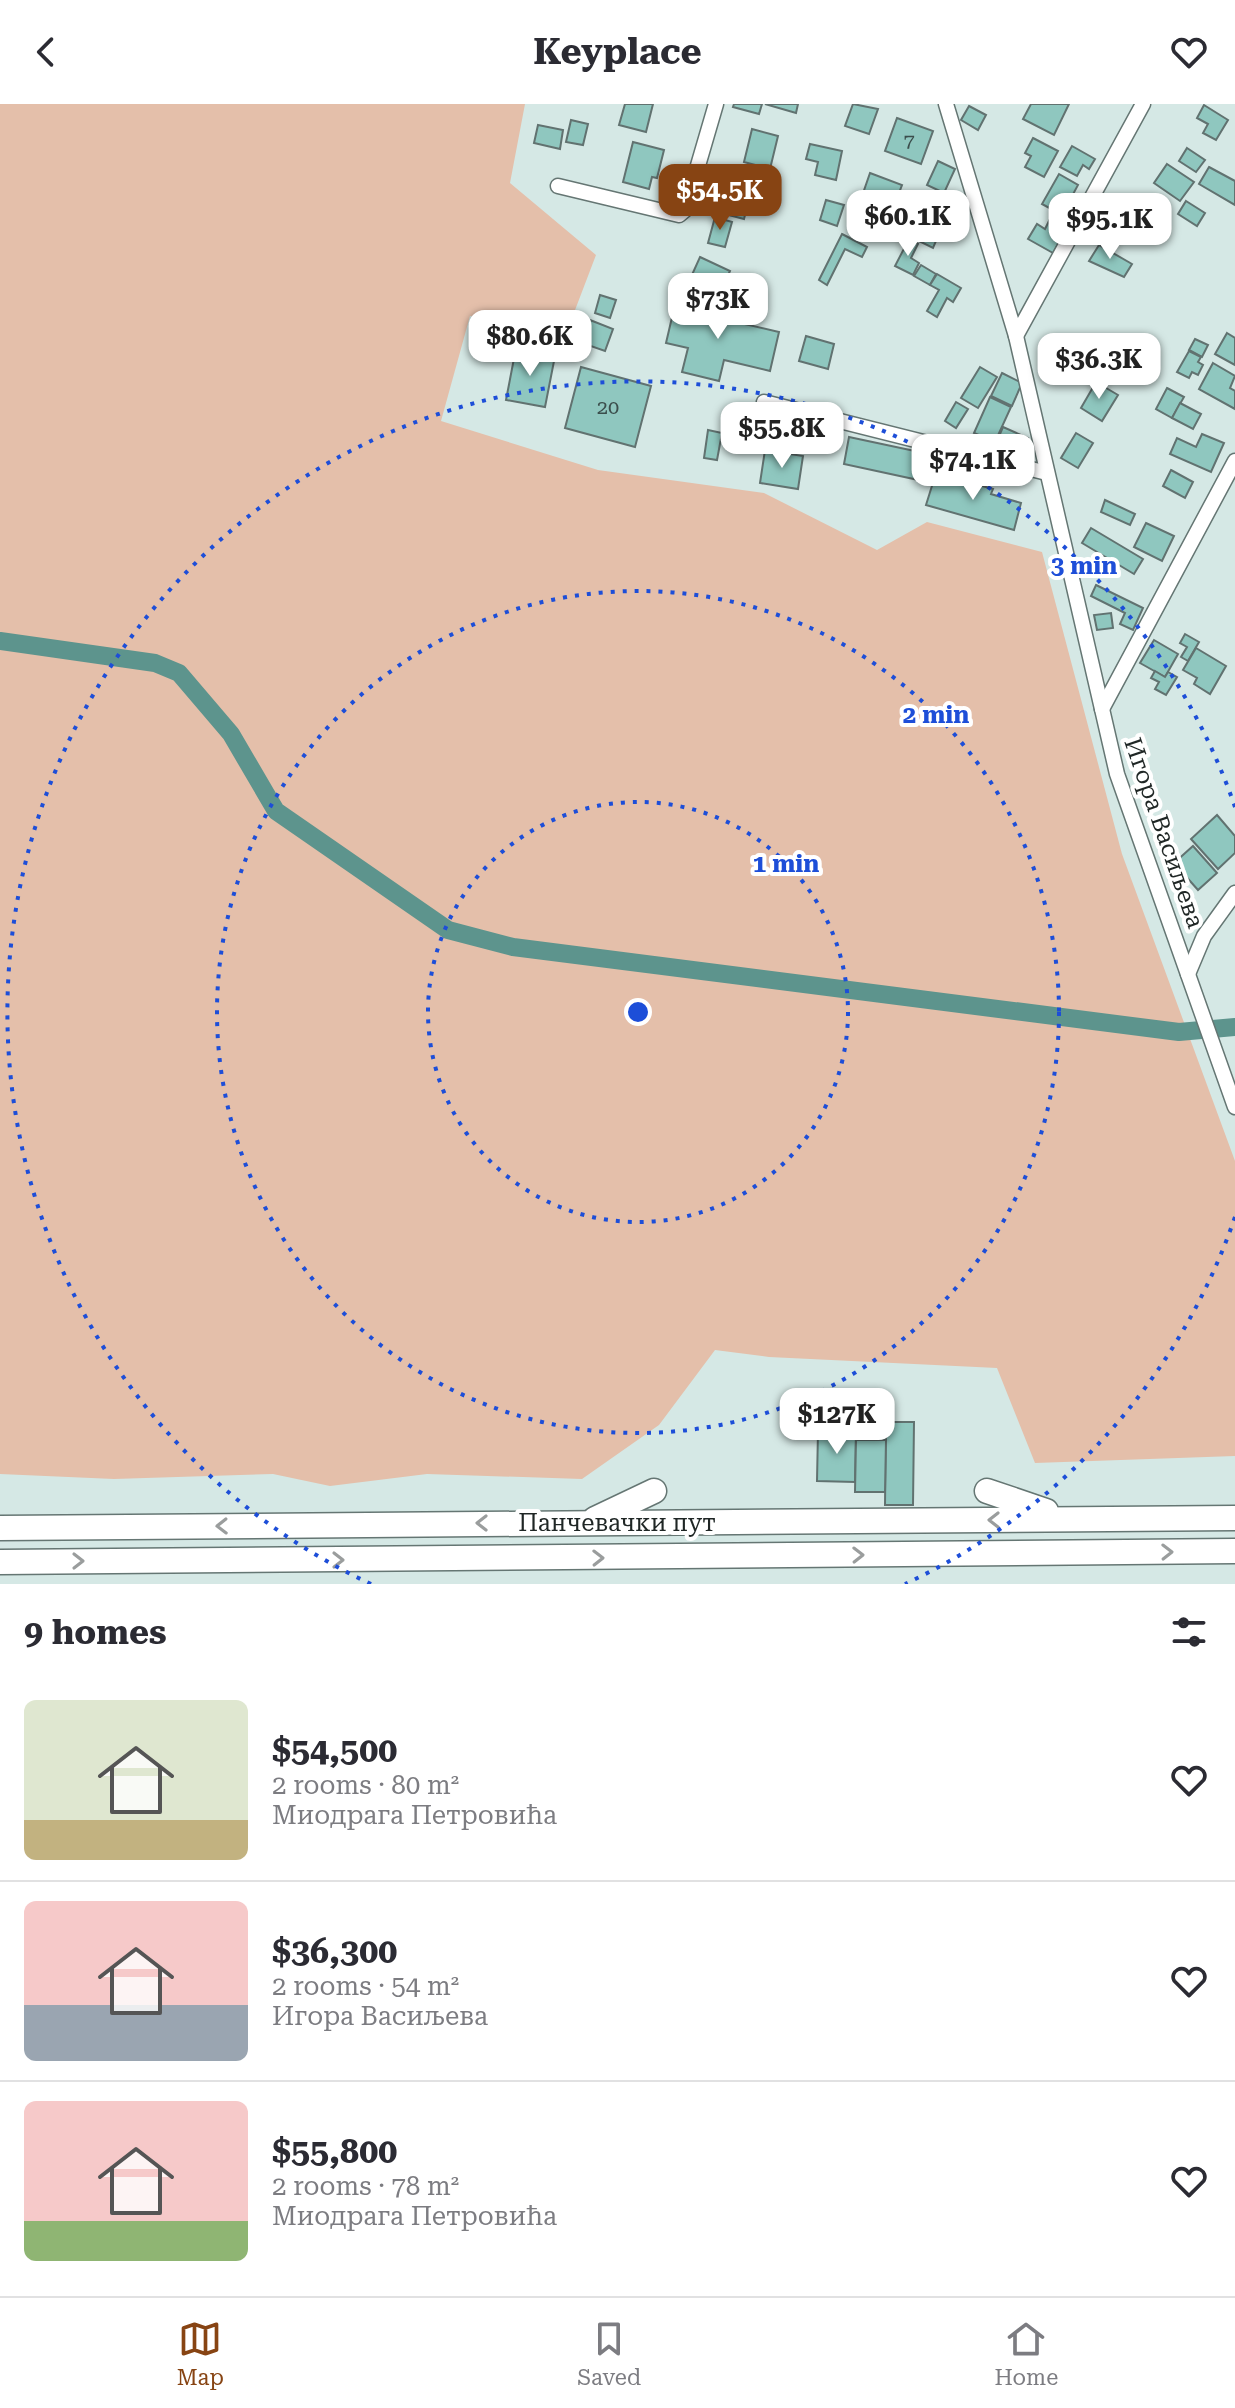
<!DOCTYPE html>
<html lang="en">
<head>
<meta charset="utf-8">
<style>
  body { margin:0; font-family:"Roboto Serif",serif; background:#f7f7f7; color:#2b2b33; height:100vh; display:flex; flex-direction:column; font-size:30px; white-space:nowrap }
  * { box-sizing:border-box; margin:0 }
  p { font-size:26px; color:#7c7c81 }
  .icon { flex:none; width:44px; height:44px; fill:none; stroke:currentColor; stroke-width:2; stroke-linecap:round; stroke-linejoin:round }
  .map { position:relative; height:1480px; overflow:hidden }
  .drawer { display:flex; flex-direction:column; background:#fff; flex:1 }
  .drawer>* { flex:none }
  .price { position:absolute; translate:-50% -68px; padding:0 18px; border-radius:16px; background:#fff; color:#222; font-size:26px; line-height:52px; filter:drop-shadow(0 2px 4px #0008) }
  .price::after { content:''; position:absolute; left:50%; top:48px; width:24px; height:18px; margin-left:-12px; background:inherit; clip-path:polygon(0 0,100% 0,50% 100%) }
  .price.selected { background:#874413; color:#fff }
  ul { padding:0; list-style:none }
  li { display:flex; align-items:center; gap:24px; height:200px; padding:0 24px }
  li+li { border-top:2px solid #e1e1e2 }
  li span { display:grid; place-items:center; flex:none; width:224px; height:160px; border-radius:12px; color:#555 }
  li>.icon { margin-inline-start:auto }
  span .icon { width:96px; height:96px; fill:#fffc; stroke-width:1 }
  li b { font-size:34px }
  h2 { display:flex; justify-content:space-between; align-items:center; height:96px; padding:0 24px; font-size:34px }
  header { display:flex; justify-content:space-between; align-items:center; height:104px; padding:0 24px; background:#fff; font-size:36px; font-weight:700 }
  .tab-bar { display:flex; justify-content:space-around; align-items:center; height:112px; border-top:2px solid #e1e1e2; background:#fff; font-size:22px; color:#7c7c81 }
  .tab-bar a { display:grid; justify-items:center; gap:4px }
  .tab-bar .selected { color:#874413 }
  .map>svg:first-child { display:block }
  .green { fill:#e4bfaa }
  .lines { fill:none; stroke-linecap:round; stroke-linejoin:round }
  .canal { stroke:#5d948d; stroke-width:18 }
  .building { fill:#8fc7bf; stroke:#617270; stroke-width:2 }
  .minor-casing { stroke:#657673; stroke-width:17 }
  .primary-casing { stroke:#657673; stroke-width:27 }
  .minor { stroke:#fff; stroke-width:14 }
  .primary { stroke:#fff; stroke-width:24 }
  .oneway { stroke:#9a9d9d }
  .ring { fill:none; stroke:#1d4ed8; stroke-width:4; stroke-dasharray:4 8 }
  .labels { text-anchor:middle; stroke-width:8; stroke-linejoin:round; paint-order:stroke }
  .number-label { font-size:20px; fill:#3b4e4c }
  .street-label { font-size:24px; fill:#1f2625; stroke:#fff }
  .centre { fill:#1d4ed8; stroke:#fff; stroke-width:4 }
  .ring-label { font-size:24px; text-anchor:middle; font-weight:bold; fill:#1d4ed8; stroke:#fff; stroke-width:8; stroke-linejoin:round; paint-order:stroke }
</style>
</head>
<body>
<header><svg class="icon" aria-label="back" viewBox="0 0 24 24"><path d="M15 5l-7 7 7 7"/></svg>Keyplace<svg class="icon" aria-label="heart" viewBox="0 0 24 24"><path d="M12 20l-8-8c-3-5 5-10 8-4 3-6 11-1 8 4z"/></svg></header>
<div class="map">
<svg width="1235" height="1480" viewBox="0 0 1235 1480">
  <rect width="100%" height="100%" fill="#d5e8e5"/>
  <polygon class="green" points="0,0 525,0 510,79 596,151 564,235 470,212 441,317 598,366 764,389 877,446 927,418 1042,448 1122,750 1235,1057 1235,1352 1035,1359 997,1264 769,1253 715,1246 659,1321 582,1375 427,1370 330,1382 273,1370 114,1375 0,1370"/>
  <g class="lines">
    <polyline class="canal" points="0,537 155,559 179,569 231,630 276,707 448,826 513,843 1179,928 1235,923"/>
  </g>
  <g class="building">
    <polygon points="625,0 653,0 646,28 619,21"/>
    <polygon points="734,0 762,0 759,10 733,3"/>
    <polygon points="765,0 798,0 796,9"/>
    <polygon points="853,0 878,5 869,30 845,22"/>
    <polygon points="1031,0 1069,0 1054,31 1023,15"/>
    <polygon points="1204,1 1228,16 1216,36 1203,29 1208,20 1197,14"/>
    <polygon points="969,2 986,11 978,26 961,16"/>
    <polygon points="897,14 933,27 921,60 885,47"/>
    <polygon points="571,16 588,20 583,41 566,38"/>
    <polygon points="538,21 563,26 560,45 534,39"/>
    <polygon points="752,25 778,32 770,65 744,58"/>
    <polygon points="1033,34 1058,47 1044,73 1025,63 1031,52 1025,49"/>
    <polygon points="633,38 664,46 657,74 652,73 649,85 623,78"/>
    <polygon points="810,40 842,47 836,76 815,71 818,58 806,55"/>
    <polygon points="1072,42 1095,55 1089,65 1083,61 1077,72 1060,63"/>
    <polygon points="1187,44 1205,56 1196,68 1179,57"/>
    <polygon points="938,57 955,65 944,89 927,81"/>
    <polygon points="1167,60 1194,78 1180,97 1154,79"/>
    <polygon points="1209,63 1235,77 1235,101 1199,80"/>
    <polygon points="870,69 902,81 891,110 860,98"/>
    <polygon points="1059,70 1078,81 1062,111 1042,100"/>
    <polygon points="732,77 757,83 753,100 728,93"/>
    <polygon points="726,93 748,99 744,115 721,109"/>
    <polygon points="826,96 844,101 837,122 820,116"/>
    <polygon points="1186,97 1205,109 1197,122 1178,110"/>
    <polygon points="922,106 931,110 919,137 910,133"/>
    <polygon points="932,110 945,116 933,144 919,137"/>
    <polygon points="715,113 732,118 725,143 708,139"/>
    <polygon points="1050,115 1067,125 1053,149 1028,135 1037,120 1045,125"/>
    <polygon points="842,130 867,143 862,153 845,145 827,181 819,176"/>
    <polygon points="909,135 918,140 911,154 919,159 913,171 895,162"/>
    <polygon points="1099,141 1132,160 1124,173 1089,157"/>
    <polygon points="700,153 730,167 721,187 691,173"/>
    <polygon points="921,161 936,170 930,181 914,172"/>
    <polygon points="937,170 961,184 953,198 947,194 937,213 927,207 939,186 930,181"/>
    <polygon points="600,191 616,196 610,214 595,209"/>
    <polygon points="677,192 699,197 697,209 779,228 770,267 724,256 719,277 682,268 688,244 666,239"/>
    <polygon points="590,216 613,225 605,247 582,239"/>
    <polygon points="1227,229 1235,234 1235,261 1215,250"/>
    <polygon points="1122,231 1156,252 1140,276 1107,255"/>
    <polygon points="806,232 834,240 828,265 799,257"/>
    <polygon points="1195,235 1208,241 1202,253 1189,246"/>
    <polygon points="516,244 555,252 545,303 506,296"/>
    <polygon points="1189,247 1201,253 1198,258 1203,261 1198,271 1192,268 1189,274 1177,268"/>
    <polygon points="1213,259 1235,272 1230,284 1235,287 1235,305 1199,285"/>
    <polygon points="581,263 651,282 635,343 565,324"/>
    <polygon points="980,263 997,273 978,304 961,294"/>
    <polygon points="1002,269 1022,279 1012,302 991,292"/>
    <polygon points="1096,278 1118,291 1102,317 1081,304"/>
    <polygon points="1167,284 1184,293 1172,314 1156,305"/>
    <polygon points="990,293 1011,303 995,338 974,329"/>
    <polygon points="956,298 968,305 956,324 945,317"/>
    <polygon points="1180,299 1201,310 1193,325 1172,314"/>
    <polygon points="1003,323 1028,334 1021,350 996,339"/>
    <polygon points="708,326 722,329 717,356 704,354"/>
    <polygon points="1076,329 1093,339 1078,364 1061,354"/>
    <polygon points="1202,330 1224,339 1211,368 1170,350 1177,334 1196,343"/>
    <polygon points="849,333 929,350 923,377 844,360"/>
    <polygon points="765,346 803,352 798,385 760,379"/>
    <polygon points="1171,366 1193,378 1185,394 1163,382"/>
    <polygon points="936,369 993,385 991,390 1021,399 1014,426 926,401"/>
    <polygon points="1105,396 1135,410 1130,421 1101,408"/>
    <polygon points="1146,419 1174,432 1162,457 1134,443"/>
    <polygon points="1091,424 1143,455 1134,470 1082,439"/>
    <polygon points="1096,481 1143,504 1133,526 1120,520 1125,509 1091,492"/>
    <polygon points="1111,509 1113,524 1097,526 1094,511"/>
    <polygon points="1185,530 1199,538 1188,557 1181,553 1187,543 1180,539"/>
    <polygon points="1154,536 1178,550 1165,573 1140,559"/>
    <polygon points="1196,544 1226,562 1210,590 1194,580 1197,574 1183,566"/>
    <polygon points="1155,567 1165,573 1168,568 1177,573 1166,591 1155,585 1159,578 1151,574"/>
    <polygon points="1217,711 1235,732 1235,749 1218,765 1191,735"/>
    <polygon points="1193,742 1217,769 1198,786 1174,759"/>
    <polygon points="886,1318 914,1318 913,1401 885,1401"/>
    <polygon points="818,1327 856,1327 855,1378 817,1377"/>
    <polygon points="856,1336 886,1336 885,1388 855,1388"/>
  </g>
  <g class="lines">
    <g class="minor-casing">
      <g id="minor">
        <polyline points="946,0 1016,232 1117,670 1235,1003"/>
        <polyline points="558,82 679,111 685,106 716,0"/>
        <polyline points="1016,232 1143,0"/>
        <polyline points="764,298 1047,369"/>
        <polyline points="1102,605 1235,357"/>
        <polyline points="1188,870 1204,832 1235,789"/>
      </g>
    </g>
    <g class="primary-casing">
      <g id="primary">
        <polyline points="987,1387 1046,1407"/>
        <polyline points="595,1415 654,1387"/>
        <polyline points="0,1424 1235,1414"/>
        <polyline points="0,1458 1235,1447"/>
      </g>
    </g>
    <use href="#minor" class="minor"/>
    <use href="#primary" class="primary"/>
  </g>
  <defs><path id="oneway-chevron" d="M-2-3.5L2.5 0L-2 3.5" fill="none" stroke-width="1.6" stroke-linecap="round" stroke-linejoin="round" transform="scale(2)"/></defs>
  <g class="oneway">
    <use href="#oneway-chevron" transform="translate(994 1416) rotate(180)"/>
    <use href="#oneway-chevron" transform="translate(482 1419) rotate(-180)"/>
    <use href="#oneway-chevron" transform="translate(222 1422) rotate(179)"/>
    <use href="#oneway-chevron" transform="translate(1167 1448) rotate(-1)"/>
    <use href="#oneway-chevron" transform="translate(858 1451) rotate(-1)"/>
    <use href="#oneway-chevron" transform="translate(598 1454) rotate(-1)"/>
    <use href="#oneway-chevron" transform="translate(338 1456)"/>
    <use href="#oneway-chevron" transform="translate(78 1457)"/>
  </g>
  <g class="ring">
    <circle cx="638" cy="908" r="210"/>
    <circle cx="638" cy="908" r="421"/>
    <path d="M1235 1113A631 631 0 0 1 905 1480M371 1480A631 631 0 1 1 1235 703"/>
  </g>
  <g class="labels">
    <g class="number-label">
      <text x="909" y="44">7</text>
      <text x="608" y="310">20</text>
    </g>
    <g class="street-label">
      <text transform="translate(1164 729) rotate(71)" y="8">Игора Васиљева</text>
      <text x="617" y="1427">Панчевачки пут</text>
    </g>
  </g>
  <circle cx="638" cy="908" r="12" class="centre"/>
  <g class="ring-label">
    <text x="1084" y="470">3 min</text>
    <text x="936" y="619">2 min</text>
    <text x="786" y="768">1 min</text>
  </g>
</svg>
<b class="price selected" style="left:720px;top:128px">$54.5K</b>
<b class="price" style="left:908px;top:154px">$60.1K</b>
<b class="price" style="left:1110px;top:157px">$95.1K</b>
<b class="price" style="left:718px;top:237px">$73K</b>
<b class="price" style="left:530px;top:274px">$80.6K</b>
<b class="price" style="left:1099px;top:297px">$36.3K</b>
<b class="price" style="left:782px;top:366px">$55.8K</b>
<b class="price" style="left:973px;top:398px">$74.1K</b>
<b class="price" style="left:837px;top:1352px">$127K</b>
</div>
<section class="drawer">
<h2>9 homes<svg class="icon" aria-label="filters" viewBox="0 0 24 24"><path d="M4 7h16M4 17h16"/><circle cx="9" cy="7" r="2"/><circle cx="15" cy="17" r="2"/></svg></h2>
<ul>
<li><span style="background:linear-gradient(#dfe7d0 75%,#c2b280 0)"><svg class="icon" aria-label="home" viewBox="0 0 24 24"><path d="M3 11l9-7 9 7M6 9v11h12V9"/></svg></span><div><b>$54,500</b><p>2 rooms · 80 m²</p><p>Миодрага Петровића</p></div><svg class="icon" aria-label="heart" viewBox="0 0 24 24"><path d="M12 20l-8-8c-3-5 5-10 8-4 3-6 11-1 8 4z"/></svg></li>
<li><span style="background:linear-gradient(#f6c9c9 65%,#9aa5b1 0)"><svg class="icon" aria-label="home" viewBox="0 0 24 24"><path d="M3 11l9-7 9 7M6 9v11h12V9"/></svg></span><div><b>$36,300</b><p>2 rooms · 54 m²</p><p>Игора Васиљева</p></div><svg class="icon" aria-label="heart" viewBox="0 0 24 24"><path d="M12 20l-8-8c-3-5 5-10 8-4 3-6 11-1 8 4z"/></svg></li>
<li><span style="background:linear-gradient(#f6c9c9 75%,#8fb573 0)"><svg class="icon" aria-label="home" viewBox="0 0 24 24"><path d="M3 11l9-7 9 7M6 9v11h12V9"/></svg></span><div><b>$55,800</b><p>2 rooms · 78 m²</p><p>Миодрага Петровића</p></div><svg class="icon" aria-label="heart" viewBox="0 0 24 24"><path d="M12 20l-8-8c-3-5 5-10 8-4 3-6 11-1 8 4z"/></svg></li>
</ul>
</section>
<nav class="tab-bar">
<a class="selected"><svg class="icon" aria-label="map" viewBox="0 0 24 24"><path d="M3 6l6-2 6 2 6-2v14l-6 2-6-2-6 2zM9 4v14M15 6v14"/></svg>Map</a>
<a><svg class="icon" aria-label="saved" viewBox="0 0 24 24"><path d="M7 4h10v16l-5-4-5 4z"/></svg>Saved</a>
<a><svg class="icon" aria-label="home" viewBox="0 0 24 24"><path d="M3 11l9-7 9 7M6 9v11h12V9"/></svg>Home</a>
</nav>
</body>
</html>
